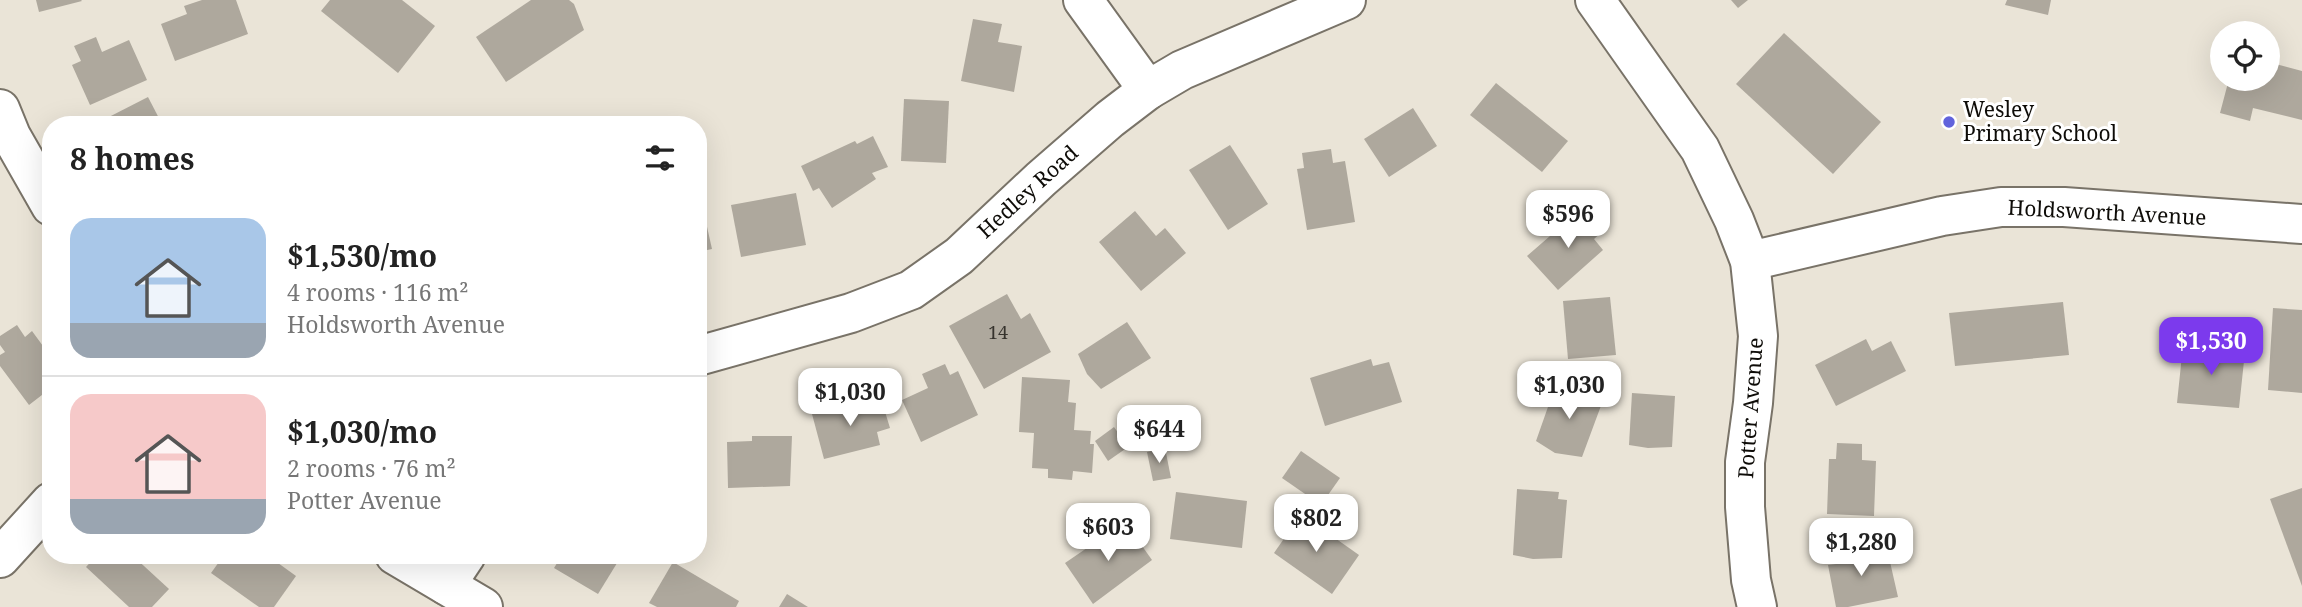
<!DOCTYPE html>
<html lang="en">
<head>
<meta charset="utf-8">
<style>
  body { margin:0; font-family:"Noto Serif",serif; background:#f6f6f6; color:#222; height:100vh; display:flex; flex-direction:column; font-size:26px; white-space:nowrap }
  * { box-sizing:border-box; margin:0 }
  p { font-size:23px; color:#767676 }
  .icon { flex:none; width:38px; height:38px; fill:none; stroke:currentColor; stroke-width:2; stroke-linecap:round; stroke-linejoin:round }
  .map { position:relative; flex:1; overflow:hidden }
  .side { position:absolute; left:42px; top:116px; width:665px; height:448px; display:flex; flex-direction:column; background:#fff; border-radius:28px; box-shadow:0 7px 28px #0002 }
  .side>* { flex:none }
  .controls { position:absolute; left:2210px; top:21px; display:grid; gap:14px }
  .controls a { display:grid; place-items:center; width:70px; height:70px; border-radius:50%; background:#fff; box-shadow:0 7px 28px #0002; font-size:35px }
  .price { position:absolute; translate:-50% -60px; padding:0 16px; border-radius:14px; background:#fff; color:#222; font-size:23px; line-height:46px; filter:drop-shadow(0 2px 4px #0008) }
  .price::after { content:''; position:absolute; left:50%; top:42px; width:21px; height:16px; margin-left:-10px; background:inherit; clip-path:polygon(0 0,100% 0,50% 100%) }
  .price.selected { background:#7c3aed; color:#fff }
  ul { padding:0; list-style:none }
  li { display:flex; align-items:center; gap:21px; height:175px; padding:0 28px }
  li+li { border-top:2px solid #e0e0e0 }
  li span { display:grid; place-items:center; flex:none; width:196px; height:140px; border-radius:21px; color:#555 }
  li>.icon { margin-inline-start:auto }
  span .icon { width:84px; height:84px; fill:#fffc; stroke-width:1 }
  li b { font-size:30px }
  h2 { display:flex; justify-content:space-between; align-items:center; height:84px; padding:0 28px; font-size:30px }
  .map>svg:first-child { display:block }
  .building { fill:#aea89d }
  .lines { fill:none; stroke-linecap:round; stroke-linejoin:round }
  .minor-casing { stroke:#797368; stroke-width:42 }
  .minor { stroke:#fff; stroke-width:38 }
  .poi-dot { fill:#6163dc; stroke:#fff; stroke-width:2.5 }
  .labels { text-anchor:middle; stroke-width:6; stroke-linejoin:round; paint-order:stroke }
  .number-label { font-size:18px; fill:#36332d }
  .poi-label { font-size:21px; fill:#0e0c08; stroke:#fff; text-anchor:start }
  .street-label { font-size:21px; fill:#0e0c08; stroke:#fff }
</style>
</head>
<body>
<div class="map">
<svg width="2302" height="607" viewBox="0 0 2302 607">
  <rect width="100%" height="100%" fill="#eae4d7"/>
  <g class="building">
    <polygon points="36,0 81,0 82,1 39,12"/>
    <polygon points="202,0 236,0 248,34 175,61 161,24 187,14 184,6"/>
    <polygon points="330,0 402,0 435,26 398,73 321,11"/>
    <polygon points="531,0 569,0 574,4 584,30 506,82 476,37"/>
    <polygon points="1731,0 1748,0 1738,8"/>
    <polygon points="2007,0 2051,0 2048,15 2005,5"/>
    <polygon points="973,19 1002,24 998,42 1022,46 1014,92 961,81"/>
    <polygon points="1784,33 1881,122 1833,174 1736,84"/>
    <polygon points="96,37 102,52 129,40 147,80 90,105 72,65 81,61 74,46"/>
    <polygon points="2268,62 2302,71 2302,120 2253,108 2250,121 2220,113 2229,79 2268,79"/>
    <polygon points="1496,83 1568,141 1542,172 1470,115"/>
    <polygon points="148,97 162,124 107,124 105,119"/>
    <polygon points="904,99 949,101 946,163 901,161"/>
    <polygon points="1413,108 1437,146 1389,177 1364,139"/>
    <polygon points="873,136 888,167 872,173 876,179 832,208 819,188 813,191 801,166 855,141 857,144"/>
    <polygon points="1230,145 1268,204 1228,230 1189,170"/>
    <polygon points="1331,149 1333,163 1345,161 1355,222 1307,230 1297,169 1304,168 1302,153"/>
    <polygon points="796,193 806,245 741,257 731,205"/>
    <polygon points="701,200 712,249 698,252 698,201"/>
    <polygon points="1135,211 1156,236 1165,228 1186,253 1141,291 1099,242"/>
    <polygon points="1588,211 1604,230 1594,239 1603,250 1558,290 1527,256 1573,216 1577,220"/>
    <polygon points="1007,294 1021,319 1030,313 1051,352 984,389 949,326"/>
    <polygon points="1610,297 1616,355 1568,359 1563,301"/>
    <polygon points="2063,302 2069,355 1955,366 1949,313"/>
    <polygon points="2273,308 2302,310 2302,393 2268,390"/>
    <polygon points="1127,322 1151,358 1101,389 1087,374 1078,354"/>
    <polygon points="17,325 25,337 32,331 51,357 51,388 29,405 0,366 0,355 5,352 0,345 0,336"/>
    <polygon points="1866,339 1872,351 1891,341 1906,371 1836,406 1815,365"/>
    <polygon points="2195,344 2240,348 2239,360 2244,361 2239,408 2177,403 2182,355 2194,356"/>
    <polygon points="1371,359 1373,366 1389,362 1402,402 1325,426 1310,378"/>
    <polygon points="945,364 950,375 958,371 978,415 921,442 902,400 928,388 922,374"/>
    <polygon points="1022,377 1070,380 1068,402 1076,403 1074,430 1091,431 1090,444 1094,444 1092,473 1073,471 1072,480 1048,478 1048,469 1032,468 1034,433 1019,432"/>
    <polygon points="1570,385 1595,393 1593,400 1602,403 1582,457 1555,453 1536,441 1555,387 1568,391"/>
    <polygon points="1632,393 1675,396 1672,447 1648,448 1629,445"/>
    <polygon points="869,398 872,408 883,405 890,428 877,432 880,445 824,459 812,414"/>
    <polygon points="1114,427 1128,447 1108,461 1095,441"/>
    <polygon points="752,436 792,436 790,486 728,488 727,442 752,441"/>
    <polygon points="1837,443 1862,444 1862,460 1876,461 1874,516 1827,514 1829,459 1836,459"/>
    <polygon points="1165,448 1171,478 1153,481 1147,452"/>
    <polygon points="1301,451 1340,478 1321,505 1282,478"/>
    <polygon points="2302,488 2302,586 2270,499"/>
    <polygon points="1517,489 1559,492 1558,499 1567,500 1562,558 1533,559 1513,555"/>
    <polygon points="1176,492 1247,501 1242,548 1170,539"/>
    <polygon points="1301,514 1359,555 1332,594 1274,553"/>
    <polygon points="1125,522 1152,560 1093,604 1065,563"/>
    <polygon points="1855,545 1858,559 1888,553 1898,597 1848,607 1836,607 1828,565 1836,564 1833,550"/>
    <polygon points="97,555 132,555 169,589 152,607 129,607 86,567"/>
    <polygon points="224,555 267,555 296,576 274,607 259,607 211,573"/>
    <polygon points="562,555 622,555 598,594 554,568"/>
    <polygon points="634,555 655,555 650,564"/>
    <polygon points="673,562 739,601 736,607 657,607 649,603"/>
    <polygon points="787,594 808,607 779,607"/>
  </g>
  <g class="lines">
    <g class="minor-casing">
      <g id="minor">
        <polyline points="1083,0 1148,90"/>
        <polyline points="1595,0 1700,149 1734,220 1750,261 1758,336 1753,403 1745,462 1745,507 1751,580 1757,607"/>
        <polyline points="0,109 11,136 51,206"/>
        <polyline points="1750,261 1942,216 2001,207 2064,207 2302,224"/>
        <polyline points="698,356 851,313 911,290 959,256 1041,179 1110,119 1148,90 1182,70 1346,0"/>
        <polyline points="395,555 483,607"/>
        <polyline points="0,558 51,502"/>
        <polyline points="446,585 466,555"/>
      </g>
    </g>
    <use href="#minor" class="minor"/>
  </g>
  <circle class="poi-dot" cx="1949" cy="122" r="7"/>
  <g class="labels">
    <g class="number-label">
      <text x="998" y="339">14</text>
    </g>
    <g class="poi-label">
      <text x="1963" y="117">Wesley<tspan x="1963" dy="24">Primary School</tspan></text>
    </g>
    <g class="street-label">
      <text transform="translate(1028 192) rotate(-42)" y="7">Hedley Road</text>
      <text transform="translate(2107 213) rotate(3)" y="7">Holdsworth Avenue</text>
      <text transform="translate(1751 408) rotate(-86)" y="7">Potter Avenue</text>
    </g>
  </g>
</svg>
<div class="controls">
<a><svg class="icon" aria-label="locate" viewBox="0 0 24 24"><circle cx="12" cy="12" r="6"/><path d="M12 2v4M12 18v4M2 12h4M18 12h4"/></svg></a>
</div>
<b class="price" style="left:1568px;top:250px">$596</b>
<b class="price selected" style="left:2211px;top:377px">$1,530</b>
<b class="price" style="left:1569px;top:421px">$1,030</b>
<b class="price" style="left:850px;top:428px">$1,030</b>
<b class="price" style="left:1159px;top:465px">$644</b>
<b class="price" style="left:1316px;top:554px">$802</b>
<b class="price" style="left:1108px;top:563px">$603</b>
<b class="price" style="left:1861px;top:578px">$1,280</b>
<section class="side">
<h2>8 homes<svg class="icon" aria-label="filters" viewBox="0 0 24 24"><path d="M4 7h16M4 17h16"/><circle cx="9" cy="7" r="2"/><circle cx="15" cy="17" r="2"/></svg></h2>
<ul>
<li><span style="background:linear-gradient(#a9c7e8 75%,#9aa5b1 0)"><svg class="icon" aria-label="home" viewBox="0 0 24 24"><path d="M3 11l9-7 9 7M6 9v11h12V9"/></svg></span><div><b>$1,530/mo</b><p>4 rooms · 116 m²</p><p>Holdsworth Avenue</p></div></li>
<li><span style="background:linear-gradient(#f6c9c9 75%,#9aa5b1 0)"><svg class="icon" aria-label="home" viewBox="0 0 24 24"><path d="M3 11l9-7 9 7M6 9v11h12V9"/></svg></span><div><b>$1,030/mo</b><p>2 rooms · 76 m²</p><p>Potter Avenue</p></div></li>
</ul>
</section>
</div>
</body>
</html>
